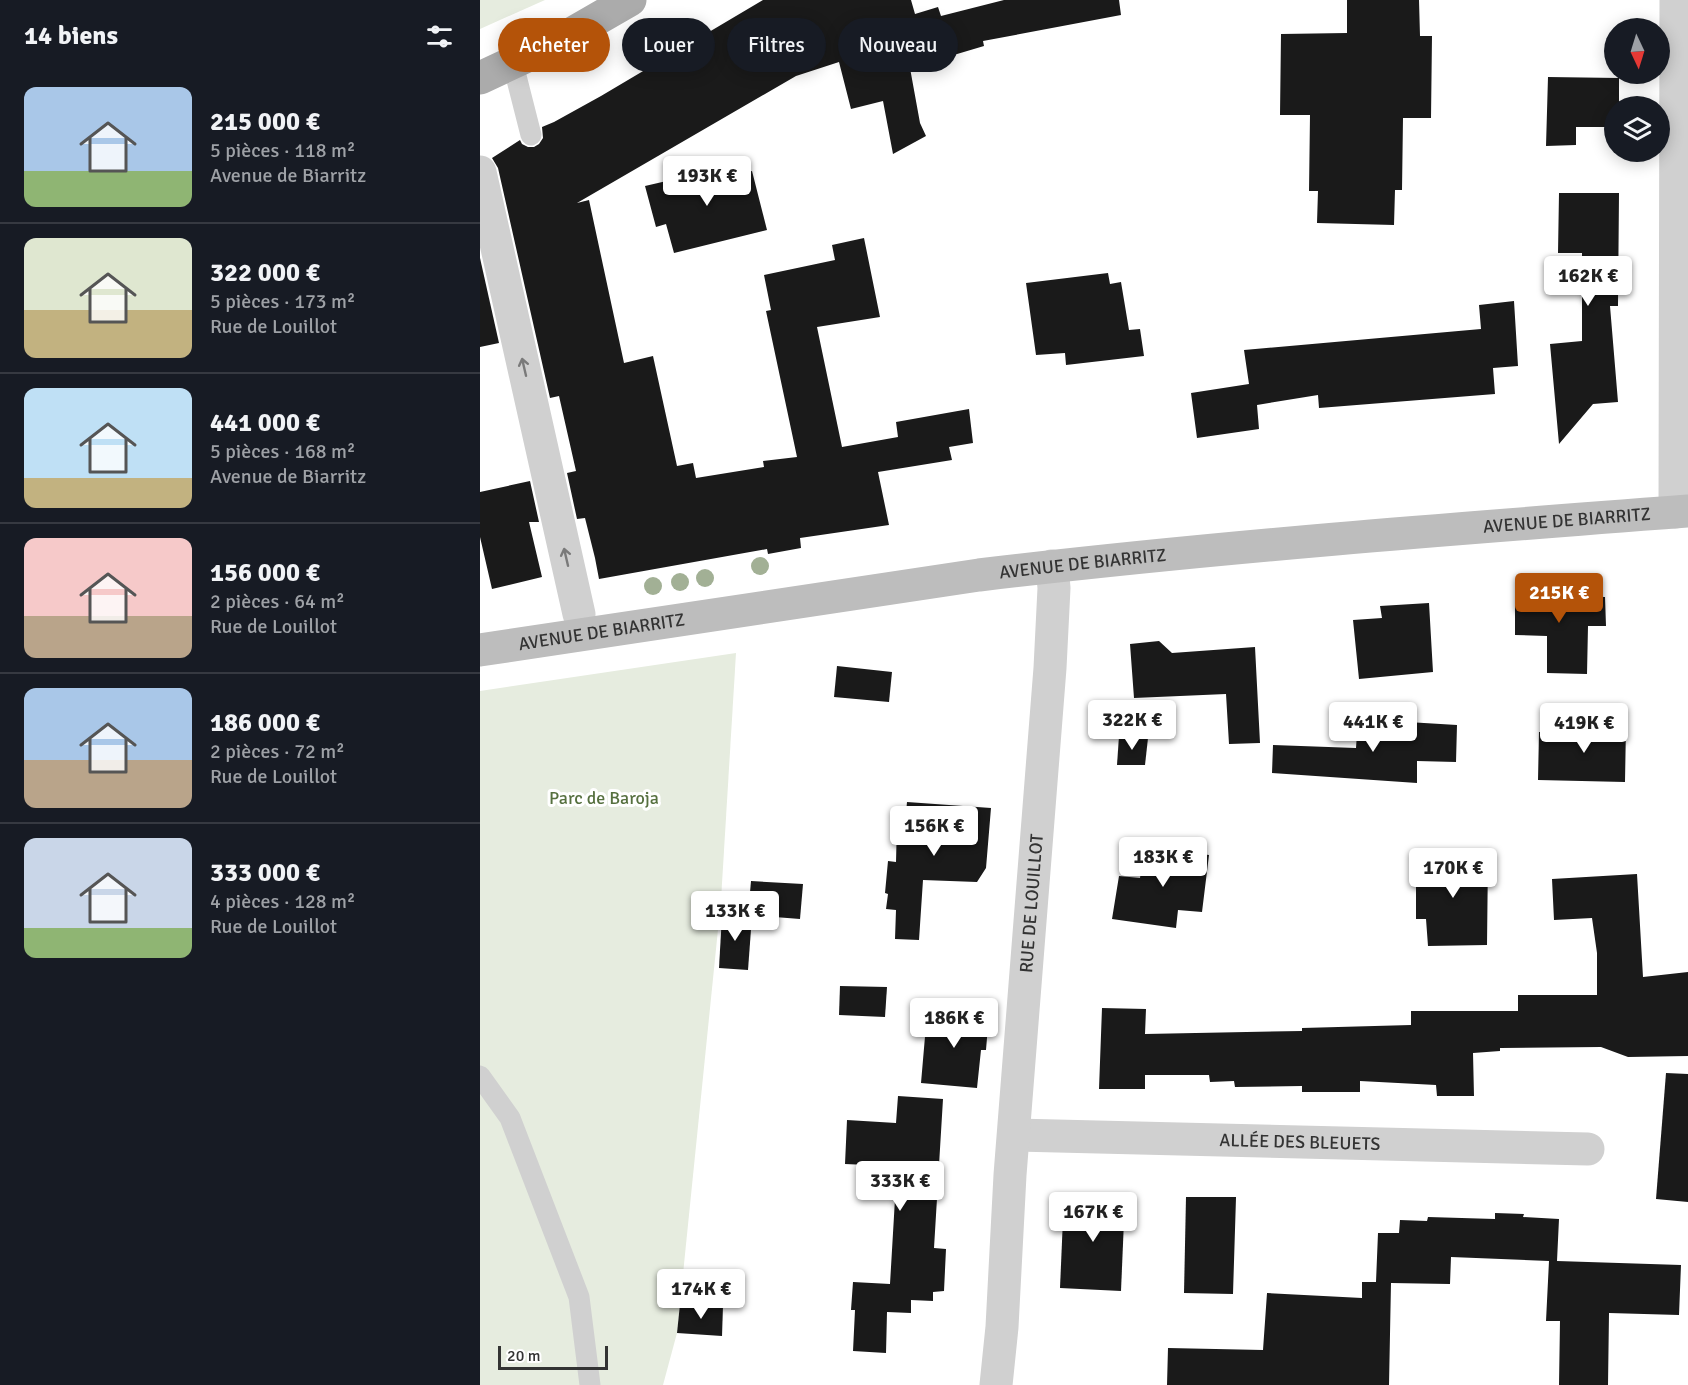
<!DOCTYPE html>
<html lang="fr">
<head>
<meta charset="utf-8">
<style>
  body { margin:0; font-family:Signika,sans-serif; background:#242831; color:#f1f3f6; height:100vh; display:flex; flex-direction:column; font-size:22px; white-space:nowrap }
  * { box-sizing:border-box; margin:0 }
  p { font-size:20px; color:#9ea1a6 }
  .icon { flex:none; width:33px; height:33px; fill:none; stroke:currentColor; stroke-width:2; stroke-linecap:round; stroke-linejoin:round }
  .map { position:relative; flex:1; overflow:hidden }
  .sheet { display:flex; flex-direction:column; background:#171b24; width:480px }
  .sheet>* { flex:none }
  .hud { position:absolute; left:18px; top:18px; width:570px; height:54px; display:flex; gap:12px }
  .needle { width:39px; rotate:176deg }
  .fabs { position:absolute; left:1124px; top:18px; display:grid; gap:12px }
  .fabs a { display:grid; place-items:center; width:66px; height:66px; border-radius:50%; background:#171b24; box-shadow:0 3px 15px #0003; font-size:30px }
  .scale { position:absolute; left:18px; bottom:15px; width:110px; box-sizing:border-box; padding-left:6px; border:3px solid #333; border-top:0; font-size:16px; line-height:21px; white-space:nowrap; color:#333; -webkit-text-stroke:4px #fff; paint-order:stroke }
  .price { position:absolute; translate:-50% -51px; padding:0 14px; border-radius:6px; background:#fff; color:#222; font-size:20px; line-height:39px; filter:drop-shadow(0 2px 3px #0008) }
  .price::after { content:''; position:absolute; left:50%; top:36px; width:18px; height:14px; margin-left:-9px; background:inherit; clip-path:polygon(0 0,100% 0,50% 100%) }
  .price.active { background:#b45309; color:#fff }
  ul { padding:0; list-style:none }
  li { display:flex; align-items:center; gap:18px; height:150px; padding:0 24px }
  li+li { border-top:2px solid #363941 }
  li span { display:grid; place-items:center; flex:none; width:168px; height:120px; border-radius:12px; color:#555 }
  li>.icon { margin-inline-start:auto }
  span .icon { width:72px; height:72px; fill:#fffc; stroke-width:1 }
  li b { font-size:26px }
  h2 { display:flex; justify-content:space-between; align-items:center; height:72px; padding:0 24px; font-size:26px }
  .chip { padding:0 21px; border-radius:27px; background:#171b24; box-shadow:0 3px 15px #0003; font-size:21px; line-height:54px }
  .chip.active { background:#b45309; color:#fff }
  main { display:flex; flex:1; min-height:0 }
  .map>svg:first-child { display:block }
  .green { fill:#e6ecdf }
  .building { fill:#1a1a1a }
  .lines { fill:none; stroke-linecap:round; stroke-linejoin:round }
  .service { stroke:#d0d0d0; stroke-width:21 }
  .pedestrian { stroke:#d0d0d0; stroke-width:33 }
  .minor { stroke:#d0d0d0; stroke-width:33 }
  .tertiary { stroke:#d0d0d0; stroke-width:33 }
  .secondary { stroke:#bdbdbd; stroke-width:33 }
  .primary { stroke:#ababab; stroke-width:33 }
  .tree { fill:#a2b095 }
  .oneway { stroke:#7a7a7a }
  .labels { text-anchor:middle; stroke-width:6; stroke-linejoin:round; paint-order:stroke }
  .street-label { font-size:18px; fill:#333; stroke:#fff }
  .park-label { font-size:18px; fill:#56703f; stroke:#fff }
</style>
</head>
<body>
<main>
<section class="sheet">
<h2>14 biens<svg class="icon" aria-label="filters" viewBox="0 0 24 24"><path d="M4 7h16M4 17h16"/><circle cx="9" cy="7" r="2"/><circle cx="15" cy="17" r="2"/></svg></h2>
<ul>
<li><span style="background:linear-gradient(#a9c7e8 70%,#8fb573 0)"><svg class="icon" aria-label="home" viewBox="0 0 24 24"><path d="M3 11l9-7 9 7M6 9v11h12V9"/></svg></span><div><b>215 000 €</b><p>5 pièces · 118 m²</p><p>Avenue de Biarritz</p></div></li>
<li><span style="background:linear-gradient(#dfe7d0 60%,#c2b280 0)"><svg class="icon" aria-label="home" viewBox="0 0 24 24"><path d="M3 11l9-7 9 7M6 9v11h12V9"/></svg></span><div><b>322 000 €</b><p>5 pièces · 173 m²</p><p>Rue de Louillot</p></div></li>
<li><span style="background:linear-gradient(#bfe0f5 75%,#c2b280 0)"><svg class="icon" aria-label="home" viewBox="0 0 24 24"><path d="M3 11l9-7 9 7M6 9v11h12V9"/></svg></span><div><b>441 000 €</b><p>5 pièces · 168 m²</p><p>Avenue de Biarritz</p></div></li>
<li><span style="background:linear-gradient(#f6c9c9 65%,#b9a48a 0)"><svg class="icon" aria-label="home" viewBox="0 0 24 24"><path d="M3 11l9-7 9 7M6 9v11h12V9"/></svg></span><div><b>156 000 €</b><p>2 pièces · 64 m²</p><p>Rue de Louillot</p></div></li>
<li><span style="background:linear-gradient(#a9c7e8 60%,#b9a48a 0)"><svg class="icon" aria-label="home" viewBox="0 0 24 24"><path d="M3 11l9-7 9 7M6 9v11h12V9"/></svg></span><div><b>186 000 €</b><p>2 pièces · 72 m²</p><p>Rue de Louillot</p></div></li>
<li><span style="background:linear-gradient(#c9d6e8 75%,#8fb573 0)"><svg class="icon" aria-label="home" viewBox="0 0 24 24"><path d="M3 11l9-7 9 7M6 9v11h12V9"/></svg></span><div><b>333 000 €</b><p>4 pièces · 128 m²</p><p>Rue de Louillot</p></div></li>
</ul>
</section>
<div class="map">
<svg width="1208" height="1385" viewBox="0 0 1208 1385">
  <rect width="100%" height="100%" fill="#fff"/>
  <g class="green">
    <polygon points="0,0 65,0 0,29"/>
    <polygon points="256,653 241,900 197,1333 183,1385 0,1385 0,691"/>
  </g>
  <g class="building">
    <polygon points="283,0 431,0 435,14 458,7 461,16 524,0 639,0 641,15 503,41 504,46 430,68 440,123 446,136 413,154 403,101 371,109 359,62 316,76 97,203 109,200 144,363 173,356 197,466 213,463 216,478 284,467 283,461 317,457 286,311 291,310 284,275 355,260 352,245 384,238 400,317 337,327 362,447 418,437 416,422 489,409 493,443 469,447 472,460 398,472 409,525 320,538 321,548 288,554 287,549 119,579 115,558 105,518 97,519 87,473 96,471 79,396 70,398 18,168 12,158 40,140 42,144 48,147 54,147 59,144 63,138 62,127 74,122 121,96"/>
    <polygon points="867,0 939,0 940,36 952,36 951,118 923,118 922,190 915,190 914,225 837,223 838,191 829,191 830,115 800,115 801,34 867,33"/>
    <polygon points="1068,77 1139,78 1139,106 1134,106 1134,127 1096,127 1096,145 1066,146"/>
    <polygon points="260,164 262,173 272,171 287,230 194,253 186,224 176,227 165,186"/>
    <polygon points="1079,193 1139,193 1138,306 1130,306 1138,402 1113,404 1079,444 1070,344 1102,341 1102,253 1078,253"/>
    <polygon points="0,258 19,343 0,347"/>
    <polygon points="628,273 630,284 641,282 649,330 660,329 664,356 586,365 585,353 556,355 546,283"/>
    <polygon points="1034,301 1038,366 1013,368 1015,394 839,408 838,395 777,405 779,429 717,438 711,393 769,384 764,350 1001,329 999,305"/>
    <polygon points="50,481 59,522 49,522 62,577 12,589 0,537 0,492"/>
    <polygon points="1035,585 1091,586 1090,596 1125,597 1126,626 1108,626 1107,674 1067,673 1067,636 1035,635"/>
    <polygon points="949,603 953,672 879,679 873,620 902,618 900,606"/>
    <polygon points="679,641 692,653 775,647 780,743 749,744 746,694 654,698 650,644"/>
    <polygon points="357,666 412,672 409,702 354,697"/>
    <polygon points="878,719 977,725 976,762 937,761 937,783 792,773 793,745 876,748"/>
    <polygon points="1102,724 1146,725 1145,782 1058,780 1059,732 1102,732"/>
    <polygon points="639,736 668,738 665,765 637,765"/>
    <polygon points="427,802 511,808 506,868 497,882 443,880 439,940 415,939 416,910 406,909 408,894 405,893 408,861 416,862 417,822 425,823"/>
    <polygon points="665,846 729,855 722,912 698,910 696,928 632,919 639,876 660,878"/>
    <polygon points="936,854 1008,856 1007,945 948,946 946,919 936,919"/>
    <polygon points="1157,874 1163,977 1208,972 1208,1056 1148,1057 1121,1047 1020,1048 1020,1051 993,1053 994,1096 957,1096 956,1085 880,1081 880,1092 822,1092 822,1086 755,1087 754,1081 730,1082 729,1075 665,1075 665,1089 619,1089 622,1008 666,1009 665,1034 822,1031 822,1028 931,1025 931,1011 1038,1011 1038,995 1117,995 1117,953 1112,918 1074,920 1072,879"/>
    <polygon points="271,881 323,884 320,919 268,915"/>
    <polygon points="242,915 272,916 268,970 239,968"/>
    <polygon points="360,986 407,987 405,1017 359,1015"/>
    <polygon points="462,1012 509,1014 506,1050 501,1050 497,1088 441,1083 446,1025"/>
    <polygon points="1186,1073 1208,1074 1208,1202 1176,1199"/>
    <polygon points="418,1096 463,1099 454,1248 466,1249 464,1291 453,1292 453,1301 431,1300 431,1313 407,1312 406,1353 373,1351 375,1310 371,1310 373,1282 410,1284 415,1199 385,1197 387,1165 365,1164 367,1120 416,1123"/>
    <polygon points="584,1195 645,1197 641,1291 580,1288"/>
    <polygon points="706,1197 756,1197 753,1294 704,1293"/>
    <polygon points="1015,1213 1044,1214 1043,1217 1079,1219 1077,1261 1201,1265 1199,1315 1129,1313 1128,1385 1079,1385 1080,1321 1066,1321 1069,1261 971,1257 970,1284 911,1283 909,1385 687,1385 688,1348 783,1350 787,1293 882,1298 882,1282 896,1282 898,1233 919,1233 920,1220 947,1221 948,1217 1015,1219"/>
    <polygon points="200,1304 243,1306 242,1336 197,1333"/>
  </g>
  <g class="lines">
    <g class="service">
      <polyline points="33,64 51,135"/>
      <polyline points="0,1076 30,1118 99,1297 110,1385"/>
    </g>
    <polyline class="pedestrian" points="0,172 99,614"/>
    <g class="minor">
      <path id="s1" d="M534 1135 1108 1149"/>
      <path id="s2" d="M516 1385 522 1327 530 1175 570 668 574 588 572 566"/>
    </g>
    <polyline class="tertiary" points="1195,512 1196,0"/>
    <path class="secondary" id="s3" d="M0 650 499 575C735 547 971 529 1208 511"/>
    <polyline class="primary" points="0,78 77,42 150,0"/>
  </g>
  <g class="tree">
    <circle cx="280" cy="566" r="9"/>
    <circle cx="225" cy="578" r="9"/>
    <circle cx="200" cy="582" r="9"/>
    <circle cx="173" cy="586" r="9"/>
  </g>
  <defs><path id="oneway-shaft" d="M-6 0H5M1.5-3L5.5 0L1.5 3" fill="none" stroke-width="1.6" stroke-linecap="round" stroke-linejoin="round" transform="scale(1.5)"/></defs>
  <g class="oneway">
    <use href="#oneway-shaft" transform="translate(44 367) rotate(-103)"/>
    <use href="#oneway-shaft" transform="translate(86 557) rotate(-103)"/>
  </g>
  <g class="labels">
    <g class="street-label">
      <text dy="6" stroke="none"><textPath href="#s3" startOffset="1095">AVENUE DE BIARRITZ</textPath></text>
      <text dy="6" stroke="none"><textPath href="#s3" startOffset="609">AVENUE DE BIARRITZ</textPath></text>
      <text dy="6" stroke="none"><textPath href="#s3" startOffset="123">AVENUE DE BIARRITZ</textPath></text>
      <text dy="6" stroke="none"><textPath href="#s2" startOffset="483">RUE DE LOUILLOT</textPath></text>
      <text dy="6" stroke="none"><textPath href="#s1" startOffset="286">ALLÉE DES BLEUETS</textPath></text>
    </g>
    <g class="park-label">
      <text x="124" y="804">Parc de Baroja</text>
    </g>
  </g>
</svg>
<div class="fabs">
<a><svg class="needle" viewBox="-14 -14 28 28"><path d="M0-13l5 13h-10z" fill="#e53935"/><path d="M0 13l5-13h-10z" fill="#9ea1a6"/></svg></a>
<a><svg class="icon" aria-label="layers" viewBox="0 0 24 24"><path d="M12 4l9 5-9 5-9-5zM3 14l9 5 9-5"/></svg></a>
</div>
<div class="scale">20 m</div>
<b class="price" style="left:227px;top:207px">193K €</b>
<b class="price" style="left:1108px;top:307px">162K €</b>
<b class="price active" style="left:1079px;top:624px">215K €</b>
<b class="price" style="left:652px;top:751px">322K €</b>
<b class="price" style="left:893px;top:753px">441K €</b>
<b class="price" style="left:1104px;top:754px">419K €</b>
<b class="price" style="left:454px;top:857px">156K €</b>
<b class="price" style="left:683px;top:888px">183K €</b>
<b class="price" style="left:973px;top:899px">170K €</b>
<b class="price" style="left:255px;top:942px">133K €</b>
<b class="price" style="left:474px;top:1049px">186K €</b>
<b class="price" style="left:420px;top:1212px">333K €</b>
<b class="price" style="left:613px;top:1243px">167K €</b>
<b class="price" style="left:221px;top:1320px">174K €</b>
<div class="hud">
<a class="chip active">Acheter</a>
<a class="chip">Louer</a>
<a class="chip">Filtres</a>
<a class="chip">Nouveau</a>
</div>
</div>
</main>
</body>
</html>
